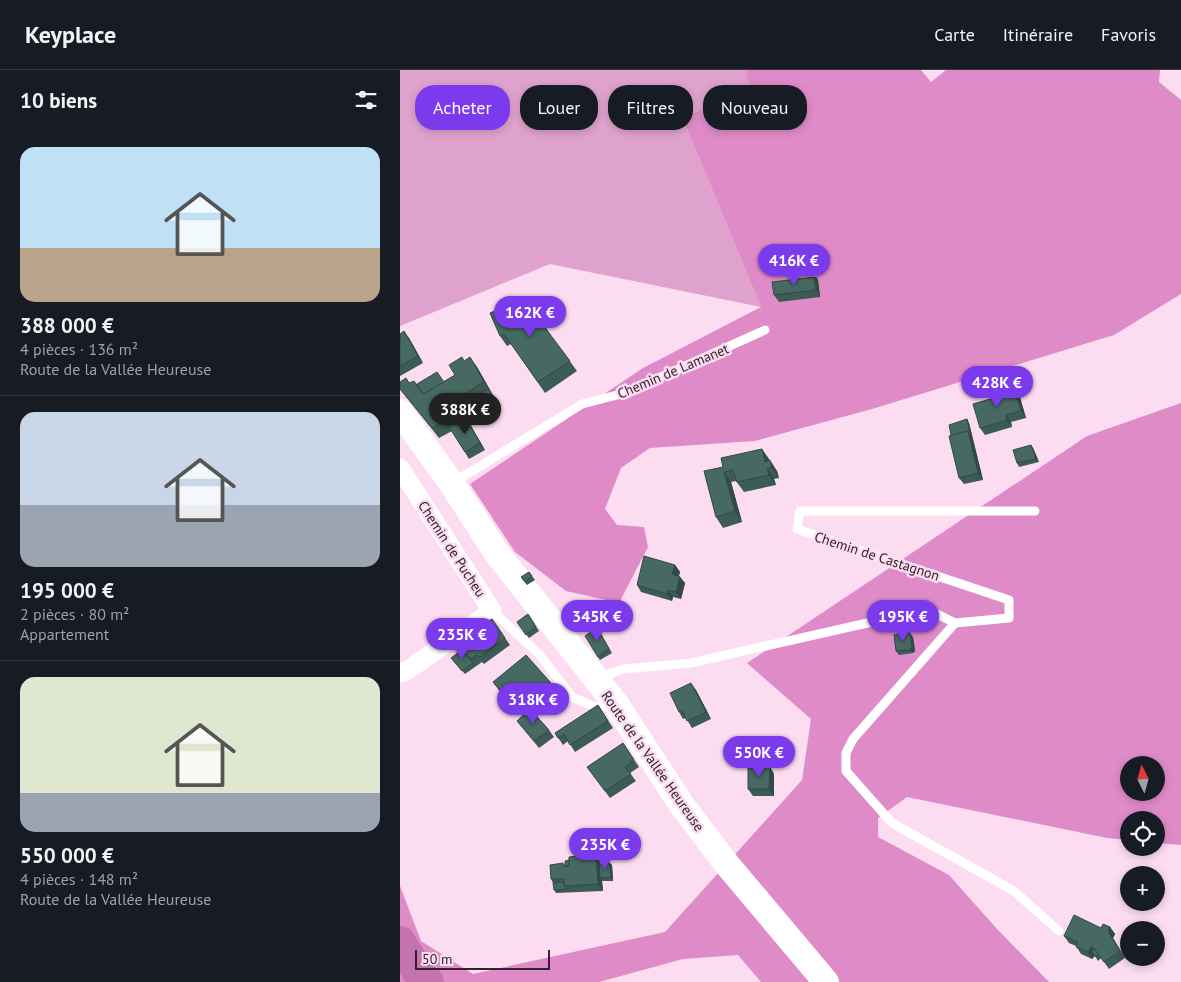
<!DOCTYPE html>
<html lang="fr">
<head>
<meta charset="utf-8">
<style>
  body { margin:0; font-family:"PT Sans",sans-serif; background:#20242c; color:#f1f3f6; height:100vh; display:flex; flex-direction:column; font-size:19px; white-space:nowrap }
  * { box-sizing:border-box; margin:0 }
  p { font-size:16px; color:#9ea1a6 }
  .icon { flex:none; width:28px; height:28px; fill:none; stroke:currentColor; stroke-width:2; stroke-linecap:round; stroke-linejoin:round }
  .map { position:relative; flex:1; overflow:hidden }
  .panel { display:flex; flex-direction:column; background:#171b24; width:400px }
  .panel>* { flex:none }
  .hud { position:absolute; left:15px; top:15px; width:475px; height:45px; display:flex; gap:10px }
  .needle { width:32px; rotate:354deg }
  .controls { position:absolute; left:720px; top:686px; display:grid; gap:10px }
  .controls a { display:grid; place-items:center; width:45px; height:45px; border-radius:50%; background:#171b24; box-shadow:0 2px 8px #0003; font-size:25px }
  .scale { position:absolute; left:15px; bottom:12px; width:135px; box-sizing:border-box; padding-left:5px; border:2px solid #2f242c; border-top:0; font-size:14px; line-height:18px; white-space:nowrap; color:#2f242c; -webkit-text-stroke:4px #fbdcf1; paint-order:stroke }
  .price { position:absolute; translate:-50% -42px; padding:0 11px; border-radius:18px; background:#7c3aed; color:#fff; font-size:16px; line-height:32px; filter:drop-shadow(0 1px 2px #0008) }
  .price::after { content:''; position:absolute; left:50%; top:30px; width:15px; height:11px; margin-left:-8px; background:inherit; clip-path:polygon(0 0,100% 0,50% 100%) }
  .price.current { background:#222; color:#fff }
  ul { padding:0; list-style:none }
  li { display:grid; align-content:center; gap:10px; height:265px; padding:0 20px }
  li+li { border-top:1px solid #363941 }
  li span { display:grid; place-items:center; height:155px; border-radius:15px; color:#555 }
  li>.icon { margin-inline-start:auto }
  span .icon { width:90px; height:90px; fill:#fffc; stroke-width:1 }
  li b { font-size:21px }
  h2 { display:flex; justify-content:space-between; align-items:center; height:60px; padding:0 20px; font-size:21px }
  .pill { padding:0 18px; border-radius:20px; background:#171b24; box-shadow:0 2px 8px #0003; font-size:18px; line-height:45px }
  .pill.current { background:#7c3aed; color:#fff }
  header { display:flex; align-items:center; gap:30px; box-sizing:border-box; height:70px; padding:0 25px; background:#171b24; border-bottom:1px solid #363941 }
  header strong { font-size:24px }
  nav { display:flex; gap:28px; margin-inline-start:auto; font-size:18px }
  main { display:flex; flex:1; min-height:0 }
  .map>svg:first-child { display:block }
  .green { fill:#dfa2cd }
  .forest { fill:#df8bc8; fill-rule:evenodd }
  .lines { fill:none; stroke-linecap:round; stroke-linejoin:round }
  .river { stroke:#c573af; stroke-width:32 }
  .lane { stroke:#fff; stroke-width:9 }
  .street { stroke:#fff; stroke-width:19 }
  .secondary { stroke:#fff; stroke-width:26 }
  .wall { fill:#3c5b54 }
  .shaded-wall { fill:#314a45 }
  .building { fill:#466a62; stroke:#314a45 }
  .labels { text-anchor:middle; stroke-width:5; stroke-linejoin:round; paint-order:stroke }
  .street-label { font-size:14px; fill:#2f242c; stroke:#fbdcf1 }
</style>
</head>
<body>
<header>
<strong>Keyplace</strong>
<nav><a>Carte</a><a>Itinéraire</a><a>Favoris</a></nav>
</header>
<main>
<section class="panel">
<h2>10 biens<svg class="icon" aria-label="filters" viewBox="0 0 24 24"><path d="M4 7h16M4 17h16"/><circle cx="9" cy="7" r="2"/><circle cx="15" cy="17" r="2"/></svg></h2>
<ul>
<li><span style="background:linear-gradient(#bfe0f5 65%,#b9a48a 0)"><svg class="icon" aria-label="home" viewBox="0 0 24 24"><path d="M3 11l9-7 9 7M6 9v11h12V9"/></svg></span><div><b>388 000 €</b><p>4 pièces · 136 m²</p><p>Route de la Vallée Heureuse</p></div></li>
<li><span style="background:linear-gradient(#c9d6e8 60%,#9aa5b1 0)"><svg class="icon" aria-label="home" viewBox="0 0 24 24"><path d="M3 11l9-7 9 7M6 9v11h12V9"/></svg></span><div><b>195 000 €</b><p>2 pièces · 80 m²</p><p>Appartement</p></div></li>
<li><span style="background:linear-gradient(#dfe7d0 75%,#9aa5b1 0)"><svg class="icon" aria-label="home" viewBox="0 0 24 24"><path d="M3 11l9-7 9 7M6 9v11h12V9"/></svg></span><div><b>550 000 €</b><p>4 pièces · 148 m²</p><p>Route de la Vallée Heureuse</p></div></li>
</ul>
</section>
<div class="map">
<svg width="781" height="912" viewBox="0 0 781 912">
  <rect width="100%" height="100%" fill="#fbdcf1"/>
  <polygon class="green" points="0,0 345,0 353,23 282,47 361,237 150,194 0,256"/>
  <g class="forest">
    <polygon points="345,0 521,0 531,12 546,0 760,0 759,12 781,30 781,224 714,265 472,339 355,371 250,378 221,398 205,439 217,455 244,457 248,477 219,533 166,521 115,482 70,414 243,298 361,237 282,47 352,23"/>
    <path d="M781 333V775L756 773V750H729V770L707 768 507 727 478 748V767L549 805 597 859 649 912H361L338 885 283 889 199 912H0V816L21 871 73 904 265 862 402 710 411 649 347 593 687 366ZM729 695H756V722H729Z"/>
  </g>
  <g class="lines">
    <polyline class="river" points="0,872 20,905 28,912"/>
    <g class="lane">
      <polyline points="54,412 182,334 225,323 365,260"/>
      <polyline points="92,541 139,584 172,627 195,637 212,635"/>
      <polyline points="555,553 453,669 446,683 446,701 492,753 614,821 659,861"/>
      <polyline points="199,608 223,599 291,593 485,549 533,542 555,553 609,548 609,530 397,459 400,441 635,441"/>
    </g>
    <polyline class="street" points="0,398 92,541 8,600 0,603"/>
    <polyline class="secondary" points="0,342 52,414 98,485 216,634 281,734 325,792 426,912"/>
  </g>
  <g class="wall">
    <polygon points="416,207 418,210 420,227 379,232 374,225"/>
    <polygon points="131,227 138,237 147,260 177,301 145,323 111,274 107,276 100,266"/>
    <polygon points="0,264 9,268 23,293 0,306"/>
    <polygon points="64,291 77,297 96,330 75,342 70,334 62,340 85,380 69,389 52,361 39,368 0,319 0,312 17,314 44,312 55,305"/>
    <polygon points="614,317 619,324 626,348 611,352 612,357 585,365 580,358 600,326"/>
    <polygon points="567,349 569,353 583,410 564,414 559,408"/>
    <polygon points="631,375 633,378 639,392 619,397 617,393"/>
    <polygon points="362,379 369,391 377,401 379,408 374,409 376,415 344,422 336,411 331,412 342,452 323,458 316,447 323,397"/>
    <polygon points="275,495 280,502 279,506 280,507 285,513 281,529 273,527 272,531 241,522 237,515"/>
    <polygon points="129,502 135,510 127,515 121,507"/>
    <polygon points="128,544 139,561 129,568 117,552"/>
    <polygon points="92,549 110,575 84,594 82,592 65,604 51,588 62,580 60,577 67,572 63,566"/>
    <polygon points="200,562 212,583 200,590 198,587"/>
    <polygon points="513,567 515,581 513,583 499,585 496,581"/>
    <polygon points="93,612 151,613 156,620 140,632 135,627 119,640 112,632 110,634"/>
    <polygon points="296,620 311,649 292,658 286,648 283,649 279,642"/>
    <polygon points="198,635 213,658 175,682 168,671 163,675 155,663"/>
    <polygon points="117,651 149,660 154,667 139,678"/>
    <polygon points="223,673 239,697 230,703 236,711 210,728 192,704"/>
    <polygon points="370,697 374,704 374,726 353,726 348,719"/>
    <polygon points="196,784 201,790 201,792 212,795 213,811 202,811 203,821 156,823 154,820 153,813 151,809 163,793 165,796 169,790"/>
    <polygon points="710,857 715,864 713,868 725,888 709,899 701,888 698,891 695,886 692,889 681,884 676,876 669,873 664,866 701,858"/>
  </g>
  <g class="shaded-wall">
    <polygon points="414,207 416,207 418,210 420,227 416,220"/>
    <polygon points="131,227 138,237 147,261 140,251"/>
    <polygon points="4,261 9,268 23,293 18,286"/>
    <polygon points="70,287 77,297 91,322 84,312"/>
    <polygon points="614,317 619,324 626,348 621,341"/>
    <polygon points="606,345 611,352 612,357 607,350"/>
    <polygon points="66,348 70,355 85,380 80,373"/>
    <polygon points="567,349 569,353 583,410 578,403 568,361"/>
    <polygon points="631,375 633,378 639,392 636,389"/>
    <polygon points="362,379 369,389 371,398 365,392"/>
    <polygon points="370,390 377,401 379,408 372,398"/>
    <polygon points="367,398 374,409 376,415 369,405"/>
    <polygon points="324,402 331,412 342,452 335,441"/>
    <polygon points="275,495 280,502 277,511 272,504"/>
    <polygon points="280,507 285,513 281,529 276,522"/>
    <polygon points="268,520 273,527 272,531 267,524"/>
    <polygon points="510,563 513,567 515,581 513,583 510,580"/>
    <polygon points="291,613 296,620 311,649 306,642"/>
    <polygon points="370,697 374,704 374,726 369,719"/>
    <polygon points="196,784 201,790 202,808 200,808 202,811 203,821 198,814"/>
    <polygon points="209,792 212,795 213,811 211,807"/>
    <polygon points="710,857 715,864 713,868 725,888 708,861"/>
    <polygon points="692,876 697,882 692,889 688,882"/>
  </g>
  <g class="building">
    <polygon points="414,207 416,220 374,225 372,212"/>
    <polygon points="131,227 140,251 170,291 138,312 104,264 100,266 90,243"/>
    <polygon points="4,261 18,286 0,296 0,264"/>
    <polygon points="62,287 64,291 70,287 84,312 54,330 61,340 32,358 0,319 0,312 6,308 9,313 14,311 23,324 55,305 49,295"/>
    <polygon points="37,302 44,312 23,324 17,314"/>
    <polygon points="614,317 621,341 606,345 607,350 580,358 573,334 600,326 599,322"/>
    <polygon points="88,319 93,327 73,338 68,330"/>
    <polygon points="66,348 80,373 65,382 49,357"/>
    <polygon points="567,349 570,364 568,361 551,365 549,355"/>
    <polygon points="568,361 578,403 559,408 549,366"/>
    <polygon points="631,375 636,389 617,393 613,380"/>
    <polygon points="362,379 365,392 370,390 372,398 367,398 369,405 337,412 333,400 324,402 335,441 316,447 304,401 323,397 321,388"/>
    <polygon points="244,486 275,495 272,504 280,507 276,522 268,520 267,524 237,515"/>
    <polygon points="129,502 132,506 125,512 121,507"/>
    <polygon points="128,544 136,557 126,565 117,552"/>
    <polygon points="92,549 105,568 80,587 77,585 71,589 60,577 67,572 63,566"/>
    <polygon points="197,558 209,579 198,587 185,566"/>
    <polygon points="510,563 512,577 510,580 496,581 494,565"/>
    <polygon points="62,580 73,593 62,601 51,588"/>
    <polygon points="126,585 151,613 135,625 130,620 114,633 107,625 105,627 93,612"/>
    <polygon points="291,613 306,642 287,651 282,640 279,642 270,623"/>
    <polygon points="198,635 208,651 170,675 164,664 158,668 155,663"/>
    <polygon points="130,639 149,660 134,671 117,651"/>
    <polygon points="223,673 234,690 225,697 231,704 205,721 187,697"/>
    <polygon points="348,696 370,697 369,719 348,719"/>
    <polygon points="196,784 198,814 164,816 164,809 151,809 150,795 163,793 163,796 169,796 169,787"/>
    <polygon points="169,790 169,796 165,796 165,791"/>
    <polygon points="199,792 209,792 211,807 200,808"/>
    <polygon points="164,812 164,816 167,819 154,820 153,813"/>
    <polygon points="674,845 701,858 703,854 710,857 708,861 720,881 704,892 692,876 688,882 676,877 678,872 664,866"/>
    <polygon points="694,878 699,885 696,887 692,882"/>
  </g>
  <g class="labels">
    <g class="street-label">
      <text transform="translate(273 301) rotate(-23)" y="5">Chemin de Lamanet</text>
      <text transform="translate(52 479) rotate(57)" y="5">Chemin de Pucheu</text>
      <text transform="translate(477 486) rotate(18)" y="5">Chemin de Castagnon</text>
      <text transform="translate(253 691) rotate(55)" y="5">Route de la Vallée Heureuse</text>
    </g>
  </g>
</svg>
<div class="controls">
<a><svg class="needle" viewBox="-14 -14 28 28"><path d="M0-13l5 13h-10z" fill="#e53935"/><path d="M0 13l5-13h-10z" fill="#9ea1a6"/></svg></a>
<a><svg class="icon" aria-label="locate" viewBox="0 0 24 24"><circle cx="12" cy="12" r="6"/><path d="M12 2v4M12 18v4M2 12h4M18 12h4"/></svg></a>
<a>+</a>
<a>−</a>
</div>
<div class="scale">50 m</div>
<b class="price" style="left:394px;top:216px">416K €</b>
<b class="price" style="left:130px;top:268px">162K €</b>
<b class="price" style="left:597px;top:338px">428K €</b>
<b class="price current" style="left:65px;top:365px">388K €</b>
<b class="price" style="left:197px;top:572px">345K €</b>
<b class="price" style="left:503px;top:572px">195K €</b>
<b class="price" style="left:62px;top:590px">235K €</b>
<b class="price" style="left:133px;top:655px">318K €</b>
<b class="price" style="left:359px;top:708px">550K €</b>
<b class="price" style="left:205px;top:800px">235K €</b>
<div class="hud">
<a class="pill current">Acheter</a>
<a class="pill">Louer</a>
<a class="pill">Filtres</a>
<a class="pill">Nouveau</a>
</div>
</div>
</main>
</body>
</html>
